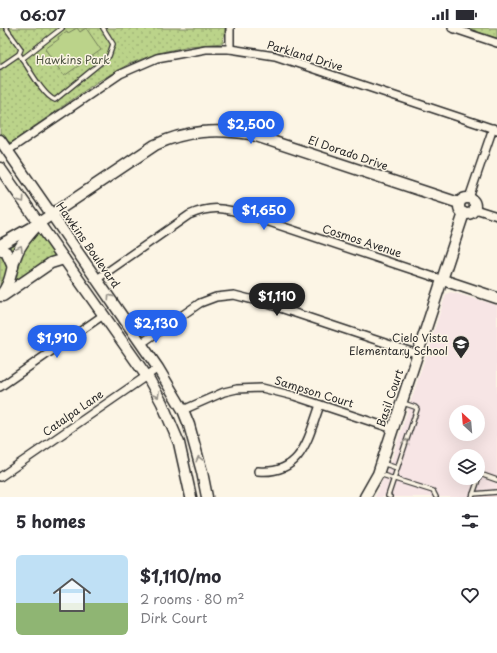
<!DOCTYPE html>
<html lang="en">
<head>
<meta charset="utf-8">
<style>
  body { margin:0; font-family:"Playpen Sans",sans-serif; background:#f7f7f7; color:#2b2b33; height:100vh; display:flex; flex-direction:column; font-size:15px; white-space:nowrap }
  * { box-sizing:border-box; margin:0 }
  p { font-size:13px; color:#7c7c81 }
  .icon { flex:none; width:22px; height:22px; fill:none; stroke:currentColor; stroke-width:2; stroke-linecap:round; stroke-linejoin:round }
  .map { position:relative; height:469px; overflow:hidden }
  .panel { display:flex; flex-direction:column; background:#fff; flex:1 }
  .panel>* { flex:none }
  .needle { width:26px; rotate:334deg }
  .tools { position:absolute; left:449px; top:377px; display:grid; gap:8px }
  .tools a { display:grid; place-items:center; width:36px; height:36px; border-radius:50%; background:#fff; box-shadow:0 4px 16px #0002; font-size:20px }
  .price { position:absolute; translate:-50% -34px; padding:0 9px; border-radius:14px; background:#2563eb; color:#fff; font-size:13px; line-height:26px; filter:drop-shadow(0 1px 2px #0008) }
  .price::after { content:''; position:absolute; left:50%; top:24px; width:12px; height:9px; margin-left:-6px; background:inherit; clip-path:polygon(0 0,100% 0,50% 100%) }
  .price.selected { background:#222; color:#fff }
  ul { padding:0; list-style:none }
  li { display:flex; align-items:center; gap:12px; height:100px; padding:0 16px }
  li span { display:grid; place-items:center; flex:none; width:112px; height:80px; border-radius:6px; color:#555 }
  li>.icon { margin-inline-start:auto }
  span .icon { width:48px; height:48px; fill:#fffc; stroke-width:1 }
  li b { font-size:17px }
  h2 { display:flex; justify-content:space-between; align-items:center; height:48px; padding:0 16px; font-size:17px }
  .status { display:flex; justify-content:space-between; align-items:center; height:28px; padding:0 20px; background:#fff; direction:ltr }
  .status svg { height:11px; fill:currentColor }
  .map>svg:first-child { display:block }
  .built { fill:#f7e5e5; fill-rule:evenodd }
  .green { fill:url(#green-dots); stroke:#737f5a }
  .pitch { fill:#bbd38a; stroke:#737f5a }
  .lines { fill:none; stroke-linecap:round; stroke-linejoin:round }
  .lane-casing { stroke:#2b2b2b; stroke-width:6 }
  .street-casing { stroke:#2b2b2b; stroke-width:10 }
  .secondary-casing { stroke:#2b2b2b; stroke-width:13 }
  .lane { stroke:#fcf5e5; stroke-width:3.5 }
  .street { stroke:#fcf5e5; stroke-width:7 }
  .secondary { stroke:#fcf5e5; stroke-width:10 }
  .oneway { stroke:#949088 }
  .labels { text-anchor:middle; stroke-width:3; stroke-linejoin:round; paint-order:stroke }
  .street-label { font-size:11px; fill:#2b2b2b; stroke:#fcf5e5 }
  .park-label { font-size:11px; fill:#4f5543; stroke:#fcf5e5 }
  .poi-label { font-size:11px; fill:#2b2b2b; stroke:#fcf5e5; text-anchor:end }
</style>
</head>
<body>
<div class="status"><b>06:07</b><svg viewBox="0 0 49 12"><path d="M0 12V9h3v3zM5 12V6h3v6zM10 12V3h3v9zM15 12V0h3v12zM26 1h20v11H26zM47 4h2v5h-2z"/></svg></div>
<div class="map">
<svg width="497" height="469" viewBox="0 0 497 469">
  <defs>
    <pattern id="green-dots" width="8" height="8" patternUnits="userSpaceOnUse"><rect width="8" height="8" fill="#bbd38a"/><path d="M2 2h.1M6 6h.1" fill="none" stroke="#a1b577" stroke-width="1.8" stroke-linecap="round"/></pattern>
  </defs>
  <rect width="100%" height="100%" fill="#fcf5e5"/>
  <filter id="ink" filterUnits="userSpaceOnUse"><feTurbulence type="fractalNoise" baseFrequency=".025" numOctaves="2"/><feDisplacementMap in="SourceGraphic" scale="8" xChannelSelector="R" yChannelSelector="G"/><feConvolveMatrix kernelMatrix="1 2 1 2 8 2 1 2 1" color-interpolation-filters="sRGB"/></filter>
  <g filter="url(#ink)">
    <path class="built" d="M451 264 497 277V469H375L391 433 446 266ZM456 384H478V406H456ZM456 428H478V450H456Z"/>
    <g class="green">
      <polygon points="0,0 225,0 223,15 189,18 158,25 129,36 97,54 11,115 3,111 0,106"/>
      <polygon points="465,0 497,0 497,10"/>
      <polygon points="35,198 57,229 0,268 0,221"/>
    </g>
    <polygon class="pitch" points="77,0 80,4 86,0 101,22 64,48 45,21 59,11 58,9 67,3 68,5"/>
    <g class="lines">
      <g class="lane-casing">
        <g id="lane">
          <path d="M19 26C27 37 43 68 55 72L109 28 113 16 103 0"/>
          <polyline points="22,31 62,0"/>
          <polyline points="0,39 19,26 21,21 6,0"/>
          <polyline points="382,435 397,440"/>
          <polyline points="379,446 433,463 436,469"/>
          <polyline points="473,466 497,464"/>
          <polyline points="390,469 388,468 417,381 415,379 403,375"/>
          <polyline points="472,469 480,446 497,452"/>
        </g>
      </g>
      <g class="street-casing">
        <g id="street">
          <polyline points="452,0 497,15"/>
          <polyline points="230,21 230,0"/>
          <polyline points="7,123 120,46 157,30 206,21 230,21 275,28 497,102"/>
          <polyline points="469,170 493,100"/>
          <polyline points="475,181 497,188"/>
          <path d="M97 251 189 187C212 177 224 180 248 187L443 252"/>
          <polyline points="142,315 200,275 216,269 234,267 265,275 418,326"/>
          <polyline points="0,359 102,288"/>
          <polyline points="183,382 224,364 237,361 262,360 294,368 393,401"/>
          <path d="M258 443C302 447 308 410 320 377"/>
          <polyline points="0,449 158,340"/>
        </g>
      </g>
      <g class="secondary-casing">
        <g id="secondary">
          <polyline points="0,112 158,340 183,382 189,397 202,444 207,469"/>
          <polyline points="0,140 150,353 162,375 179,415 191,469"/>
          <circle cx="467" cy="178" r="8"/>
          <path d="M0 217 39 195 155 117C186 102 217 101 250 106L459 175"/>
          <polyline points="0,222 6,224 13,239"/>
          <polyline points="443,252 497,270"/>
          <path d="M0 268C12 254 10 244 16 228 20 217 27 209 35 200"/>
          <polyline points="3,268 51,235 64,231"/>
          <polyline points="365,469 378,446 464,185"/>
        </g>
      </g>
      <use href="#lane" class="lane"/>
      <use href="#street" class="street"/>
      <use href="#secondary" class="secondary"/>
    </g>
    <defs><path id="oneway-chevron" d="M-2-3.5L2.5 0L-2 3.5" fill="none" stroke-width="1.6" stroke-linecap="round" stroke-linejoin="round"/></defs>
    <g class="oneway">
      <use href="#oneway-chevron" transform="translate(22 172) rotate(55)"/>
      <use href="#oneway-chevron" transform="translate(20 220) rotate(-62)"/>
      <use href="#oneway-chevron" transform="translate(110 269) rotate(-125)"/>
      <use href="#oneway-chevron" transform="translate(157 367) rotate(61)"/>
      <use href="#oneway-chevron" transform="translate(406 414) rotate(-71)"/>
      <use href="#oneway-chevron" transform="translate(199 431) rotate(-104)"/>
    </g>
  </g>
  <defs>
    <g id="school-pin" transform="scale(0.9)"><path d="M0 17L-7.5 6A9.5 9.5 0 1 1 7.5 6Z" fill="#2b2b2b" stroke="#fcf5e5"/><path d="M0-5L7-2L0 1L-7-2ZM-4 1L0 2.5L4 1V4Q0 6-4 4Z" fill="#fff"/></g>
  </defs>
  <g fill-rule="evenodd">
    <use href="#school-pin" x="461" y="316"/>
  </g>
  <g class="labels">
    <g class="street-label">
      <text transform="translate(305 28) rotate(17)" y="4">Parkland Drive</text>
      <text transform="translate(348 125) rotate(19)" y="4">El Dorado Drive</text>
      <text transform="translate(362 213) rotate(18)" y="4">Cosmos Avenue</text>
      <text transform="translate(88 217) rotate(55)" y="4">Hawkins Boulevard</text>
      <text transform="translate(314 364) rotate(17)" y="4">Sampson Court</text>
      <text transform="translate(390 370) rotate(-71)" y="4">Basil Court</text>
      <text transform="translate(73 385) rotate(-35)" y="4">Catalpa Lane</text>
    </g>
    <g class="park-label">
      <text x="73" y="36">Hawkins Park</text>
    </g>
    <g class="poi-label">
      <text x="448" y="314">Cielo Vista<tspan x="448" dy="13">Elementary School</tspan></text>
    </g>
  </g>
</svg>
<div class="tools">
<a><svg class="needle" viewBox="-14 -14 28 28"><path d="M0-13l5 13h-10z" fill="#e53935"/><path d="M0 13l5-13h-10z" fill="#7c7c81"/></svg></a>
<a><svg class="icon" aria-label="layers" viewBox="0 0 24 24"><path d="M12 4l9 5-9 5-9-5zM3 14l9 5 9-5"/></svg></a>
</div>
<b class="price" style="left:251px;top:117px">$2,500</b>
<b class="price" style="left:264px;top:203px">$1,650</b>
<b class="price selected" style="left:277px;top:289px">$1,110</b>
<b class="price" style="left:156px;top:316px">$2,130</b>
<b class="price" style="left:57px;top:331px">$1,910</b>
</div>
<section class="panel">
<h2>5 homes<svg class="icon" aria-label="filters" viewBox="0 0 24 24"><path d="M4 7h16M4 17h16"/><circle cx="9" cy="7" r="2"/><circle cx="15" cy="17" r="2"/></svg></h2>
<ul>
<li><span style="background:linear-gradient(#bfe0f5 60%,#8fb573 0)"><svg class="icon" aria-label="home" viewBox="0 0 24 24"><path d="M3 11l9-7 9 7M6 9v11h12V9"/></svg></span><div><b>$1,110/mo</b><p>2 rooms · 80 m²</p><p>Dirk Court</p></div><svg class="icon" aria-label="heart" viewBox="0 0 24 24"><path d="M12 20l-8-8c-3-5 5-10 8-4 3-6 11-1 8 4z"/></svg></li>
</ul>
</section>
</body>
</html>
